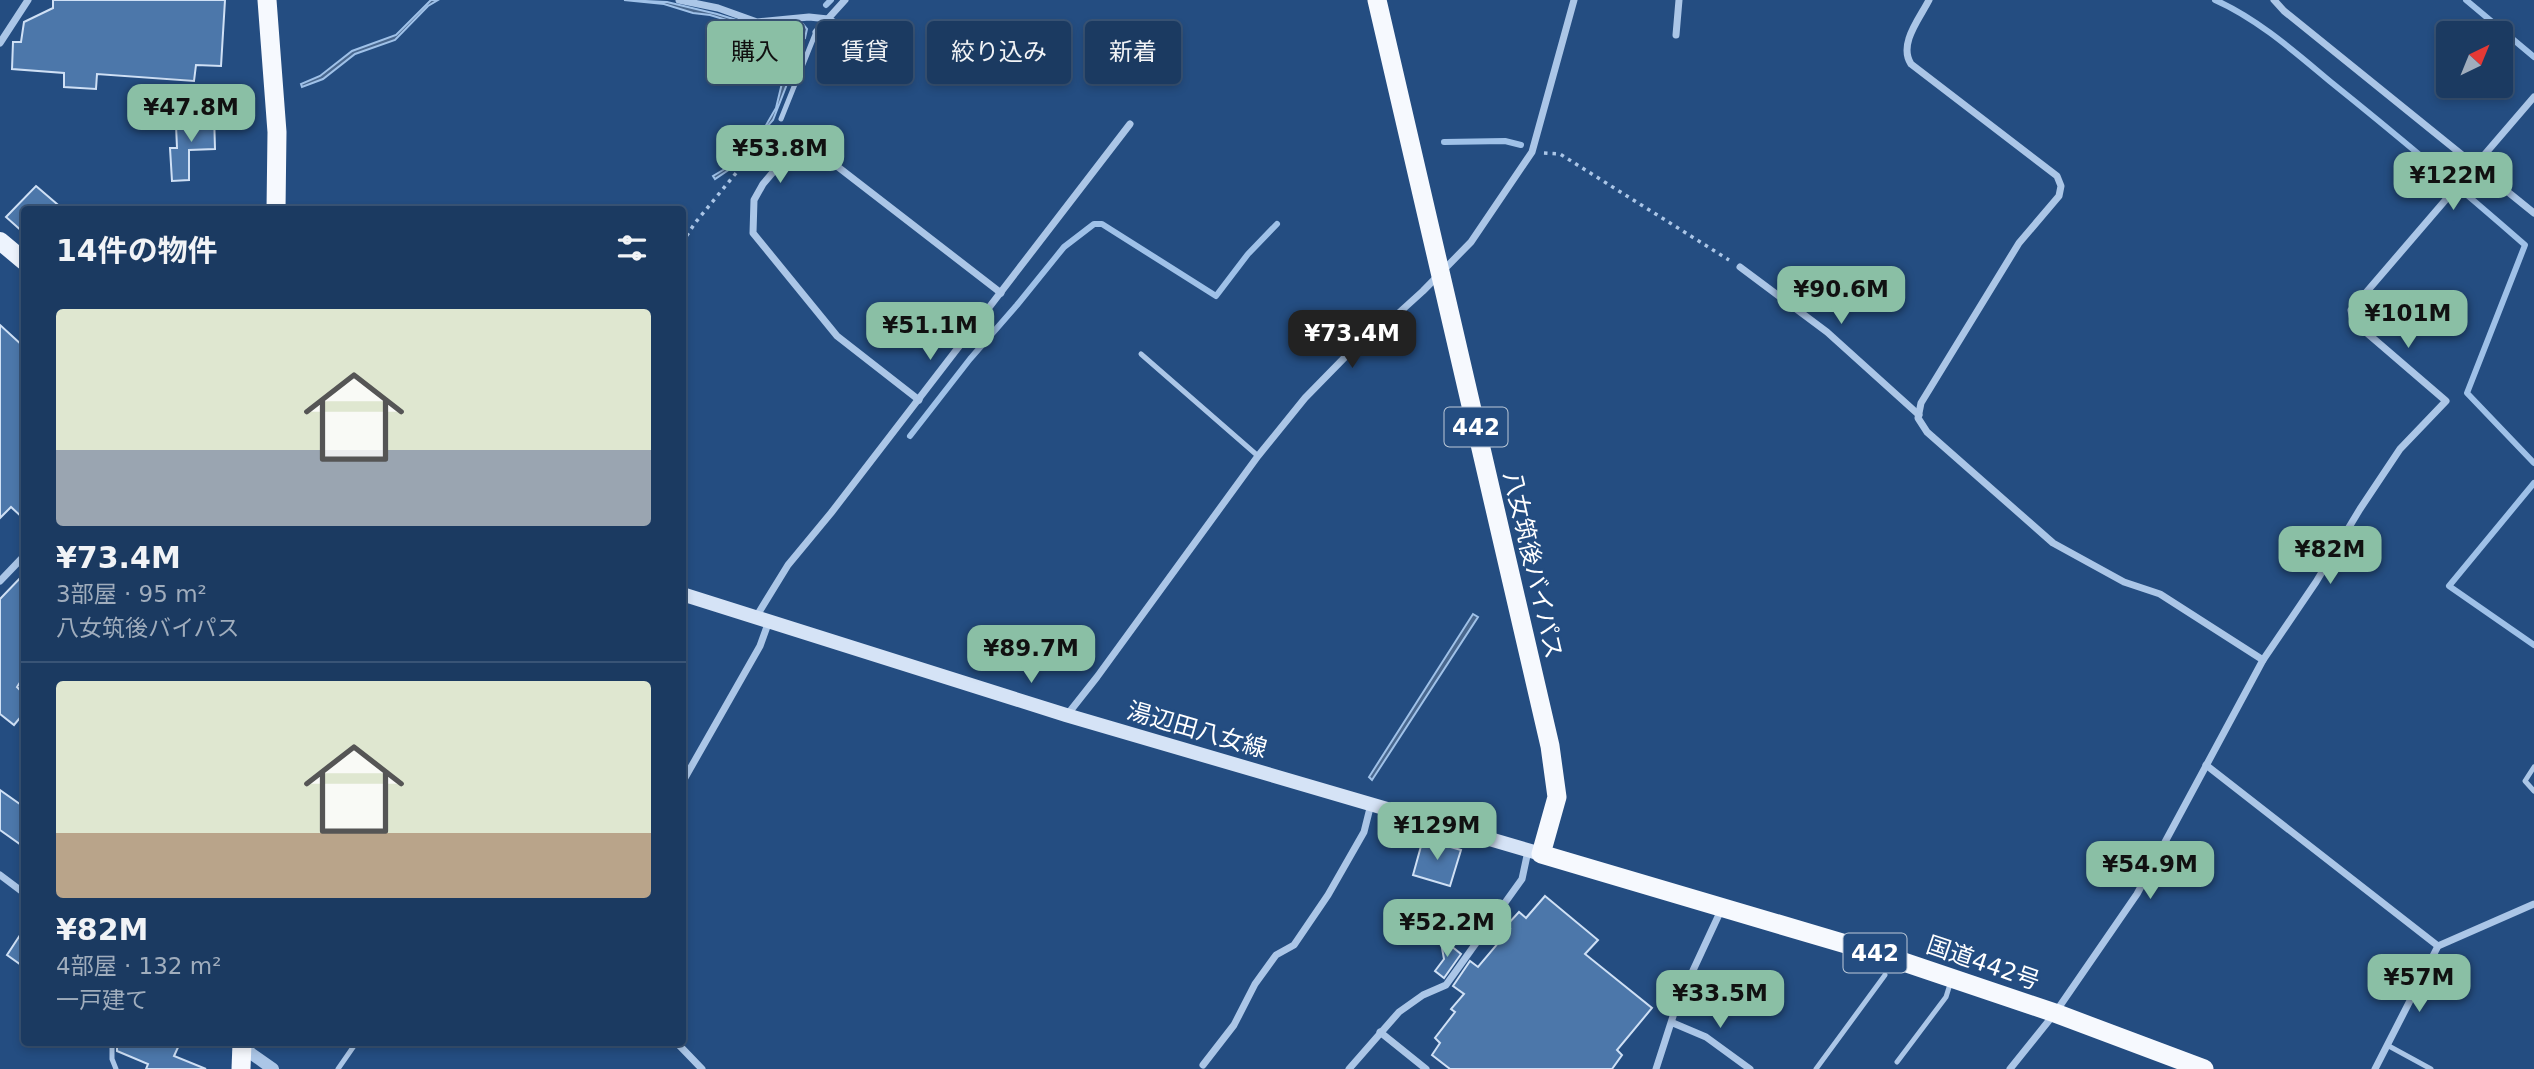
<!DOCTYPE html>
<html lang="ja">
<head>
<meta charset="utf-8">
<style>
  body { margin:0; font-family:"DejaVu Sans","Noto Sans JP",sans-serif; background:#244167; color:#f1f3f6; height:100vh; display:flex; flex-direction:column; font-size:26px; white-space:nowrap }
  * { box-sizing:border-box; margin:0 }
  p { font-size:23px; color:#a0adbd }
  .icon { flex:none; width:38px; height:38px; fill:none; stroke:currentColor; stroke-width:2; stroke-linecap:round; stroke-linejoin:round }
  .map { position:relative; flex:1; overflow:hidden }
  .side { position:absolute; left:21px; top:206px; width:665px; height:840px; display:flex; flex-direction:column; background:#1b3a61; border-radius:7px; box-shadow:0 4px 10px #0003,0 0 0 2px #395476 }
  .side>* { flex:none }
  .top-card { position:absolute; left:707px; top:21px; width:665px; height:63px; display:flex; gap:14px }
  .needle { width:46px; rotate:43deg }
  .controls { position:absolute; left:2436px; top:21px; display:grid; gap:14px }
  .controls a { display:grid; place-items:center; width:77px; height:77px; border-radius:7px; background:#1b3a61; box-shadow:0 4px 10px #0003,0 0 0 2px #395476; font-size:35px }
  .price { position:absolute; translate:-50% -60px; padding:0 16px; border-radius:14px; background:#8abfa5; color:#111; font-size:23px; line-height:46px; filter:drop-shadow(0 2px 4px #0008) }
  .price::after { content:''; position:absolute; left:50%; top:42px; width:21px; height:16px; margin-left:-10px; background:inherit; clip-path:polygon(0 0,100% 0,50% 100%) }
  .price.selected { background:#222; color:#fff }
  ul { padding:0; list-style:none }
  li { display:grid; align-content:center; gap:14px; height:371px; padding:0 35px }
  li+li { border-top:2px solid #395476 }
  li span { display:grid; place-items:center; height:217px; border-radius:7px; color:#555 }
  li>.icon { margin-inline-start:auto }
  span .icon { width:126px; height:126px; fill:#fffc; stroke-width:1 }
  li b { font-size:30px }
  h2 { display:flex; justify-content:space-between; align-items:center; height:84px; padding:0 35px; font-size:30px }
  .chip { padding:0 24px; border-radius:7px; background:#1b3a61; box-shadow:0 4px 10px #0003,0 0 0 2px #395476; font-size:24px; line-height:63px }
  .chip.selected { background:#8abfa5; color:#111 }
  .map>svg:first-child { display:block }
  .water { fill:#4a688e; stroke:#9fc1e8; stroke-width:2 }
  .lines { fill:none; stroke-linecap:round; stroke-linejoin:round }
  .stream { stroke:#9fc1e8; stroke-width:6 }
  .building { fill:#4c77aa; stroke:#cfe0f5; stroke-width:2 }
  .path { stroke:#abc6e7; stroke-width:3.5; stroke-dasharray:3.5 5; stroke-linecap:butt }
  .service { stroke:#abc6e7; stroke-width:5 }
  .minor { stroke:#abc6e7; stroke-width:7 }
  .tertiary { stroke:#abc6e7; stroke-width:12 }
  .secondary { stroke:#d5e3f6; stroke-width:14 }
  .primary { stroke:#edf3fd; stroke-width:18 }
  .trunk { stroke:#f6f9fe; stroke-width:19 }
  .labels { text-anchor:middle; stroke-width:5; stroke-linejoin:round; paint-order:stroke }
  .shield { fill:#244d81; stroke:#bdcad9; stroke-width:2 }
  .shield-label { font-size:23px; font-weight:bold; fill:#fff }
  .street-label { font-size:24px; fill:#fff; stroke:#244d81 }
</style>
</head>
<body>
<div class="map">
<svg width="2534" height="1069" viewBox="0 0 2534 1069">
  <rect width="100%" height="100%" fill="#244d81"/>
  <g class="water">
    <polygon points="431,0 438,0 428,6 395,40 355,54 323,79 302,87 301,84 320,76 352,51 396,35"/>
    <polygon points="624,0 667,2 717,14 756,26 803,24 807,29 805,38 801,37 804,32 800,27 756,29 710,15 693,13 664,4"/>
    <polygon points="797,46 801,48 773,120 730,169 715,179 713,176 728,167 765,127 776,108 782,83"/>
    <polygon points="1473,614 1478,617 1372,780 1369,777"/>
  </g>
  <g class="lines">
    <g class="stream">
      <path d="M2215 0C2258 19 2296 53 2332 83 2398 136 2462 190 2525 245L2467 393 2534 463"/>
      <polyline points="2466,0 2534,57"/>
      <polyline points="826,5 831,0"/>
      <polyline points="1444,142 1505,141 1521,145"/>
      <polyline points="910,436 970,359 1017,305 1064,247 1094,224 1102,224 1216,296 1248,254 1277,224"/>
      <polyline points="2534,483 2449,586 2534,645"/>
    </g>
  </g>
  <g class="building">
    <polygon points="53,0 225,0 221,66 196,65 194,81 97,74 96,89 64,87 64,73 12,69 13,42 21,42 24,22 53,8"/>
    <polygon points="214,114 215,149 189,150 189,180 172,181 170,148 177,148 176,125 195,126 194,115"/>
    <polygon points="36,186 64,210 24,210 24,233 6,217"/>
    <polygon points="0,325 24,347 24,519 11,507 0,518"/>
    <polygon points="24,574 24,676 17,687 24,694 24,713 14,725 0,714 0,599"/>
    <polygon points="0,790 24,807 24,847 0,830"/>
    <polygon points="1423,839 1461,850 1450,886 1413,875"/>
    <polygon points="1545,896 1598,940 1585,954 1652,1008 1617,1050 1622,1055 1612,1069 1450,1069 1432,1055 1440,1043 1435,1038 1455,1012 1451,1009 1464,994 1453,986 1470,961 1478,967 1510,929 1506,926 1519,912 1526,918"/>
    <polygon points="24,929 24,967 7,955"/>
    <polygon points="1440,937 1461,954 1444,978 1435,971 1444,959"/>
    <polygon points="117,1043 180,1043 174,1056 206,1069 146,1069 148,1064 117,1051"/>
  </g>
  <g class="lines">
    <g class="path">
      <polyline points="1544,153 1560,154 1729,260"/>
      <polyline points="682,243 695,223 773,128"/>
    </g>
    <g class="service">
      <polyline points="781,119 816,32"/>
      <polyline points="1141,354 1258,456"/>
      <polyline points="2534,767 2525,781 2534,791"/>
      <polyline points="112,1043 112,1059 116,1069"/>
      <polyline points="2387,1045 2431,1069"/>
      <polyline points="1897,1062 1946,997 1951,981"/>
      <polyline points="338,1069 356,1043"/>
      <polyline points="1816,1069 1885,975"/>
    </g>
    <g class="minor">
      <polyline points="679,0 718,8 757,22 809,17 828,19 908,60 899,79 894,82 879,74 876,69 886,49"/>
      <path d="M1929 0C1920 18 1898 44 1911 64L2057 176 2061 186 2059 196 2019 243 1921 403 1918 418 1927 432 2053 543 2124 582 2160 594 2263 660"/>
      <polyline points="2274,0 2284,11 2534,213"/>
      <polyline points="816,32 845,0"/>
      <polyline points="1676,35 1679,0"/>
      <polyline points="0,43 28,0"/>
      <polyline points="1740,267 1827,332 1919,415"/>
      <polyline points="919,400 837,336 753,233 754,200 763,184 797,144 807,143 1001,293"/>
      <polyline points="0,581 24,556"/>
      <polyline points="756,617 788,565 831,513 1130,124"/>
      <polyline points="1067,715 1097,677 1258,456 1305,398 1349,353 1369,340 1423,291 1471,242 1532,152 1574,0"/>
      <polyline points="2206,765 2438,946"/>
      <polyline points="682,783 760,646 769,621"/>
      <polyline points="0,875 24,893"/>
      <polyline points="1673,1023 1706,1037 1750,1069"/>
      <polyline points="1380,1032 1426,1069"/>
      <polyline points="677,1043 702,1069"/>
      <polyline points="1203,1065 1234,1025 1255,984 1276,955 1294,945 1328,895 1364,832 1371,804"/>
      <polyline points="1349,1069 1399,1012 1423,995 1446,985 1522,879 1528,851"/>
      <polyline points="1656,1069 1676,1007 1722,908"/>
      <polyline points="2010,1069 2055,1013 2137,894 2263,660 2316,582 2360,509 2400,449 2446,401 2353,321 2351,310 2534,97"/>
      <polyline points="2375,1069 2438,946 2534,904"/>
    </g>
    <polyline class="tertiary" points="242,1047 273,1069"/>
    <polyline class="secondary" points="682,594 1066,715 1541,854"/>
    <polyline class="primary" points="0,241 24,261"/>
    <g class="trunk">
      <polyline points="267,0 277,132 276,210"/>
      <polyline points="1377,0 1550,746 1557,797 1541,854 1883,955 2055,1013 2204,1069"/>
      <polyline points="241,1069 242,1043"/>
    </g>
  </g>
  <g class="labels">
    <g class="shield">
      <rect x="1444.5" y="407.5" width="63" height="39" rx="5"/>
      <rect x="1843.5" y="933.5" width="63" height="39" rx="5"/>
    </g>
    <g class="shield-label">
      <text x="1476" y="435">442</text>
      <text x="1875" y="961">442</text>
    </g>
    <g class="street-label">
      <text transform="translate(1533 565) rotate(77)" y="8">八女筑後バイパス</text>
      <text transform="translate(1197 730) rotate(16)" y="8">湯辺田八女線</text>
      <text transform="translate(1983 963) rotate(19)" y="8">国道442号</text>
    </g>
  </g>
</svg>
<div class="controls">
<a><svg class="needle" viewBox="-14 -14 28 28"><path d="M0-13l5 13h-10z" fill="#e53935"/><path d="M0 13l5-13h-10z" fill="#a0adbd"/></svg></a>
</div>
<b class="price" style="left:191px;top:144px">¥47.8M</b>
<b class="price" style="left:780px;top:185px">¥53.8M</b>
<b class="price" style="left:2453px;top:212px">¥122M</b>
<b class="price" style="left:1841px;top:326px">¥90.6M</b>
<b class="price" style="left:2408px;top:350px">¥101M</b>
<b class="price" style="left:930px;top:362px">¥51.1M</b>
<b class="price selected" style="left:1352px;top:370px">¥73.4M</b>
<b class="price" style="left:2330px;top:586px">¥82M</b>
<b class="price" style="left:1031px;top:685px">¥89.7M</b>
<b class="price" style="left:1437px;top:862px">¥129M</b>
<b class="price" style="left:2150px;top:901px">¥54.9M</b>
<b class="price" style="left:1447px;top:959px">¥52.2M</b>
<b class="price" style="left:2419px;top:1014px">¥57M</b>
<b class="price" style="left:1720px;top:1030px">¥33.5M</b>
<div class="top-card">
<a class="chip selected">購入</a>
<a class="chip">賃貸</a>
<a class="chip">絞り込み</a>
<a class="chip">新着</a>
</div>
<section class="side">
<h2>14件の物件<svg class="icon" aria-label="filters" viewBox="0 0 24 24"><path d="M4 7h16M4 17h16"/><circle cx="9" cy="7" r="2"/><circle cx="15" cy="17" r="2"/></svg></h2>
<ul>
<li><span style="background:linear-gradient(#dfe7d0 65%,#9aa5b1 0)"><svg class="icon" aria-label="home" viewBox="0 0 24 24"><path d="M3 11l9-7 9 7M6 9v11h12V9"/></svg></span><div><b>¥73.4M</b><p>3部屋 · 95 m²</p><p>八女筑後バイパス</p></div></li>
<li><span style="background:linear-gradient(#dfe7d0 70%,#b9a48a 0)"><svg class="icon" aria-label="home" viewBox="0 0 24 24"><path d="M3 11l9-7 9 7M6 9v11h12V9"/></svg></span><div><b>¥82M</b><p>4部屋 · 132 m²</p><p>一戸建て</p></div></li>
</ul>
</section>
</div>
</body>
</html>
